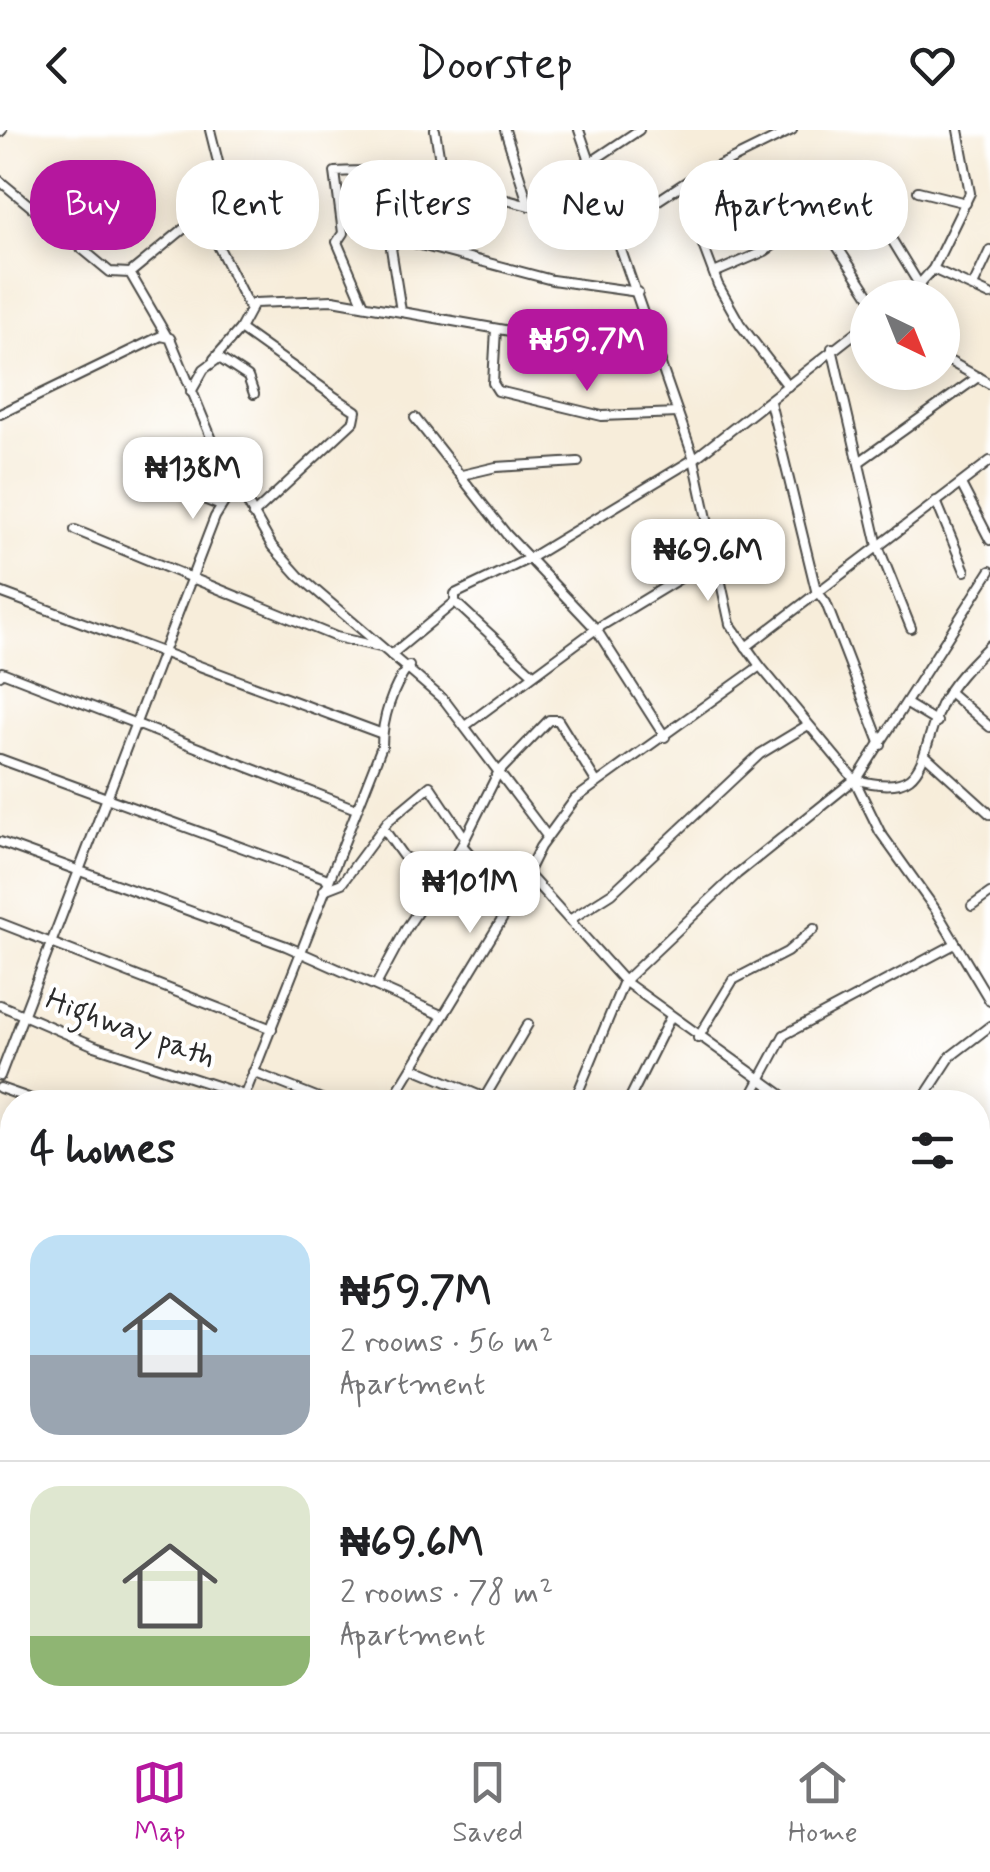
<!DOCTYPE html>
<html lang="en">
<head>
<meta charset="utf-8">
<style>
  body { margin:0; font-family:Mynerve,sans-serif; background:#f2f2f2; color:#202124; height:100vh; display:flex; flex-direction:column; font-size:38px; white-space:nowrap }
  * { box-sizing:border-box; margin:0 }
  p { font-size:32px; color:#757577 }
  .icon { flex:none; width:55px; height:55px; fill:none; stroke:currentColor; stroke-width:2; stroke-linecap:round; stroke-linejoin:round }
  .map { position:relative; flex:1; overflow:hidden }
  .panel { position:absolute; left:0px; top:960px; width:990px; height:642px; display:flex; flex-direction:column; background:#fff; border-radius:40px 40px 0 0; box-shadow:0 5px 25px #0003 }
  .panel>* { flex:none }
  .hud { position:absolute; left:30px; top:30px; width:930px; height:90px; display:flex; gap:20px }
  .needle { width:65px; rotate:137deg }
  .tools { position:absolute; left:850px; top:150px; display:grid; gap:20px }
  .tools a { display:grid; place-items:center; width:110px; height:110px; border-radius:50%; background:#fff; box-shadow:0 5px 25px #0003; font-size:50px }
  .price { position:absolute; translate:-50% -85px; padding:0 22px; border-radius:20px; background:#fff; color:#222; font-size:32px; line-height:65px; filter:drop-shadow(0 2px 5px #0008) }
  .price::after { content:''; position:absolute; left:50%; top:60px; width:30px; height:22px; margin-left:-15px; background:inherit; clip-path:polygon(0 0,100% 0,50% 100%) }
  .price.selected { background:#b5179e; color:#fff }
  ul { padding:0; list-style:none }
  li { display:flex; align-items:center; gap:30px; height:250px; padding:0 30px }
  li+li { border-top:2px solid #e0e0e0 }
  li span { display:grid; place-items:center; flex:none; width:280px; height:200px; border-radius:30px; color:#555 }
  li>.icon { margin-inline-start:auto }
  span .icon { width:120px; height:120px; fill:#fffc; stroke-width:1 }
  li b { font-size:42px }
  h2 { display:flex; justify-content:space-between; align-items:center; height:120px; padding:0 30px; font-size:42px }
  .tag { padding:0 35px; border-radius:40px; background:#fff; box-shadow:0 5px 25px #0003; font-size:35px; line-height:90px }
  .tag.selected { background:#b5179e; color:#fff }
  header { display:flex; justify-content:space-between; align-items:center; height:130px; padding:0 30px; background:#fff; font-size:45px; font-weight:600 }
  .dock { display:flex; justify-content:space-around; align-items:center; height:140px; border-top:2px solid #e0e0e0; background:#fff; font-size:28px; color:#757577 }
  .dock a { display:grid; justify-items:center; gap:5px }
  .dock .selected { color:#b5179e }
  .map>svg:first-child { display:block }
  .lines { fill:none; stroke-linecap:round; stroke-linejoin:round }
  .street-casing { stroke:#4a4845; stroke-width:12 }
  .street { stroke:#fff; stroke-width:8 }
  .labels { text-anchor:middle; stroke-width:8; stroke-linejoin:round; paint-order:stroke }
  .street-label { font-size:32px; fill:#2b2b2b; stroke:#fff }
</style>
</head>
<body>
<header><svg class="icon" aria-label="back" viewBox="0 0 24 24"><path d="M15 5l-7 7 7 7"/></svg>Doorstep<svg class="icon" aria-label="heart" viewBox="0 0 24 24"><path d="M12 20l-8-8c-3-5 5-10 8-4 3-6 11-1 8 4z"/></svg></header>
<div class="map">
<svg width="990" height="1602" viewBox="0 0 990 1602">
  <rect width="100%" height="100%" fill="#fff"/>
  <filter id="ink" filterUnits="userSpaceOnUse"><feTurbulence type="fractalNoise" baseFrequency=".01" numOctaves="2"/><feDisplacementMap in="SourceGraphic" scale="20" xChannelSelector="R" yChannelSelector="G"/><feConvolveMatrix kernelMatrix="1 2 1 2 8 2 1 2 1" color-interpolation-filters="sRGB"/></filter>
  <filter id="wash" filterUnits="userSpaceOnUse"><feTurbulence type="fractalNoise" baseFrequency=".0048" numOctaves="4" result="noise"/><feDisplacementMap in="SourceGraphic" scale="40" xChannelSelector="R" yChannelSelector="G"/><feGaussianBlur stdDeviation="2.25" result="paint"/><feColorMatrix in="noise" values="0 0 0 0 0 0 0 0 0 0 0 0 0 0 0 0 0 1.4 0 .05"/><feComposite in="paint" operator="in"/></filter>
  <g filter="url(#wash)">
    <rect width="100%" height="100%" fill="#f7edda"/>
  </g>
  <g filter="url(#ink)">
    <g class="lines">
      <g class="street-casing">
        <g id="street">
          <polyline points="435,0 443,49"/>
          <polyline points="505,0 529,76"/>
          <polyline points="579,0 694,329 730,494 760,536 854,649 880,702 935,779 990,871"/>
          <polyline points="0,2 2,0"/>
          <polyline points="591,32 639,0"/>
          <polyline points="0,51 110,142 130,143 166,205"/>
          <polyline points="918,61 966,73"/>
          <polyline points="866,67 920,156"/>
          <polyline points="745,79 795,52 871,168"/>
          <polyline points="202,84 249,177"/>
          <polyline points="616,98 686,52 792,0"/>
          <polyline points="697,99 718,155 740,194 788,256"/>
          <polyline points="933,139 990,165"/>
          <polyline points="130,143 226,64 210,0"/>
          <polyline points="714,143 765,121 815,86"/>
          <polyline points="973,156 990,120"/>
          <polyline points="907,168 933,139 970,63 958,0"/>
          <path d="M364 175 337 112 343 103 335 42C407 37 458 58 526 75 553 81 583 81 611 84"/>
          <polyline points="401,181 391,118 398,109 552,150 638,162"/>
          <polyline points="240,199 331,264"/>
          <polyline points="496,199 493,253 498,261 602,286 678,283"/>
          <polyline points="832,218 878,416 911,498"/>
          <polyline points="942,227 990,254"/>
          <polyline points="214,229 240,199 254,173 333,170 510,201 583,222 661,231"/>
          <polyline points="191,262 204,239 219,228 248,247 254,264"/>
          <polyline points="770,272 816,460 826,473 881,615"/>
          <polyline points="0,284 161,206 170,208 213,312 272,416 299,446 445,571 547,706"/>
          <polyline points="415,288 507,405 596,499 665,607"/>
          <polyline points="859,332 978,247"/>
          <polyline points="462,345 496,337 578,332"/>
          <polyline points="146,346 221,376"/>
          <polyline points="961,354 990,410"/>
          <polyline points="936,371 965,441"/>
          <polyline points="253,385 354,291 356,281 329,263"/>
          <polyline points="75,400 336,507 380,517"/>
          <polyline points="0,462 380,603"/>
          <polyline points="455,472 532,543"/>
          <polyline points="746,517 990,331"/>
          <polyline points="391,525 455,472 455,464 530,428 694,329 868,193"/>
          <polyline points="0,545 2,542 356,679"/>
          <polyline points="949,562 990,597"/>
          <polyline points="907,574 937,592"/>
          <polyline points="465,596 596,499 715,427"/>
          <polyline points="926,626 990,684"/>
          <polyline points="0,629 328,749"/>
          <path d="M854 649C930 671 918 626 941 575 952 552 972 533 990 515"/>
          <polyline points="383,698 403,726 438,749"/>
          <polyline points="0,712 286,816 441,885"/>
          <polyline points="462,715 512,773"/>
          <polyline points="527,743 624,851 792,972"/>
          <polyline points="324,760 342,753 388,691 430,656 465,708"/>
          <polyline points="972,776 990,763"/>
          <polyline points="571,789 612,763 760,624 808,595"/>
          <polyline points="0,793 272,899"/>
          <polyline points="376,855 406,799 462,715 498,643 549,590 558,590 597,653"/>
          <polyline points="0,875 95,916 244,965"/>
          <polyline points="698,908 733,850 787,822 814,799"/>
          <polyline points="416,939 495,972"/>
          <polyline points="253,942 329,972"/>
          <polyline points="0,946 215,387 235,355"/>
          <polyline points="0,958 40,972"/>
          <path d="M242 972 382 616C382 589 392 558 409 536"/>
          <polyline points="391,972 512,773 540,717 575,669 760,536"/>
          <polyline points="482,972 528,894"/>
          <polyline points="574,972 624,851 737,744 859,646 990,441"/>
          <polyline points="628,972 670,888"/>
          <polyline points="748,972 784,905 955,814"/>
          <polyline points="921,972 951,926 990,896"/>
          <polyline points="0,1044 12,1049"/>
          <polyline points="978,1063 990,1040"/>
          <polyline points="978,1066 990,1076"/>
          <polyline points="0,1122 12,1127"/>
          <polyline points="0,1149 12,1161"/>
          <polyline points="978,1228 990,1213"/>
          <polyline points="0,1249 12,1260"/>
          <polyline points="0,1330 12,1339"/>
          <polyline points="0,1423 12,1432"/>
          <polyline points="0,1487 12,1496"/>
          <polyline points="978,1526 990,1537"/>
          <polyline points="0,1583 12,1586"/>
          <polyline points="25,1590 64,1602"/>
          <polyline points="720,1590 757,1602"/>
          <polyline points="159,1602 162,1590"/>
          <polyline points="241,1602 244,1590"/>
          <polyline points="376,1602 384,1590"/>
          <polyline points="468,1602 473,1590"/>
          <polyline points="684,1602 693,1590"/>
          <polyline points="835,1602 851,1590"/>
        </g>
      </g>
      <use href="#street" class="street"/>
    </g>
  </g>
  <g class="labels">
    <g class="street-label">
      <text transform="translate(131 897) rotate(20)" y="11">Highway path</text>
    </g>
  </g>
</svg>
<div class="tools">
<a><svg class="needle" viewBox="-14 -14 28 28"><path d="M0-13l5 13h-10z" fill="#e53935"/><path d="M0 13l5-13h-10z" fill="#757577"/></svg></a>
</div>
<b class="price selected" style="left:587px;top:264px">₦59.7M</b>
<b class="price" style="left:193px;top:392px">₦138M</b>
<b class="price" style="left:708px;top:474px">₦69.6M</b>
<b class="price" style="left:470px;top:806px">₦101M</b>
<div class="hud">
<a class="tag selected">Buy</a>
<a class="tag">Rent</a>
<a class="tag">Filters</a>
<a class="tag">New</a>
<a class="tag">Apartment</a>
</div>
<section class="panel">
<h2>4 homes<svg class="icon" aria-label="filters" viewBox="0 0 24 24"><path d="M4 7h16M4 17h16"/><circle cx="9" cy="7" r="2"/><circle cx="15" cy="17" r="2"/></svg></h2>
<ul>
<li><span style="background:linear-gradient(#bfe0f5 60%,#9aa5b1 0)"><svg class="icon" aria-label="home" viewBox="0 0 24 24"><path d="M3 11l9-7 9 7M6 9v11h12V9"/></svg></span><div><b>₦59.7M</b><p>2 rooms · 56 m²</p><p>Apartment</p></div></li>
<li><span style="background:linear-gradient(#dfe7d0 75%,#8fb573 0)"><svg class="icon" aria-label="home" viewBox="0 0 24 24"><path d="M3 11l9-7 9 7M6 9v11h12V9"/></svg></span><div><b>₦69.6M</b><p>2 rooms · 78 m²</p><p>Apartment</p></div></li>
</ul>
</section>
</div>
<nav class="dock">
<a class="selected"><svg class="icon" aria-label="map" viewBox="0 0 24 24"><path d="M3 6l6-2 6 2 6-2v14l-6 2-6-2-6 2zM9 4v14M15 6v14"/></svg>Map</a>
<a><svg class="icon" aria-label="saved" viewBox="0 0 24 24"><path d="M7 4h10v16l-5-4-5 4z"/></svg>Saved</a>
<a><svg class="icon" aria-label="home" viewBox="0 0 24 24"><path d="M3 11l9-7 9 7M6 9v11h12V9"/></svg>Home</a>
</nav>
</body>
</html>
